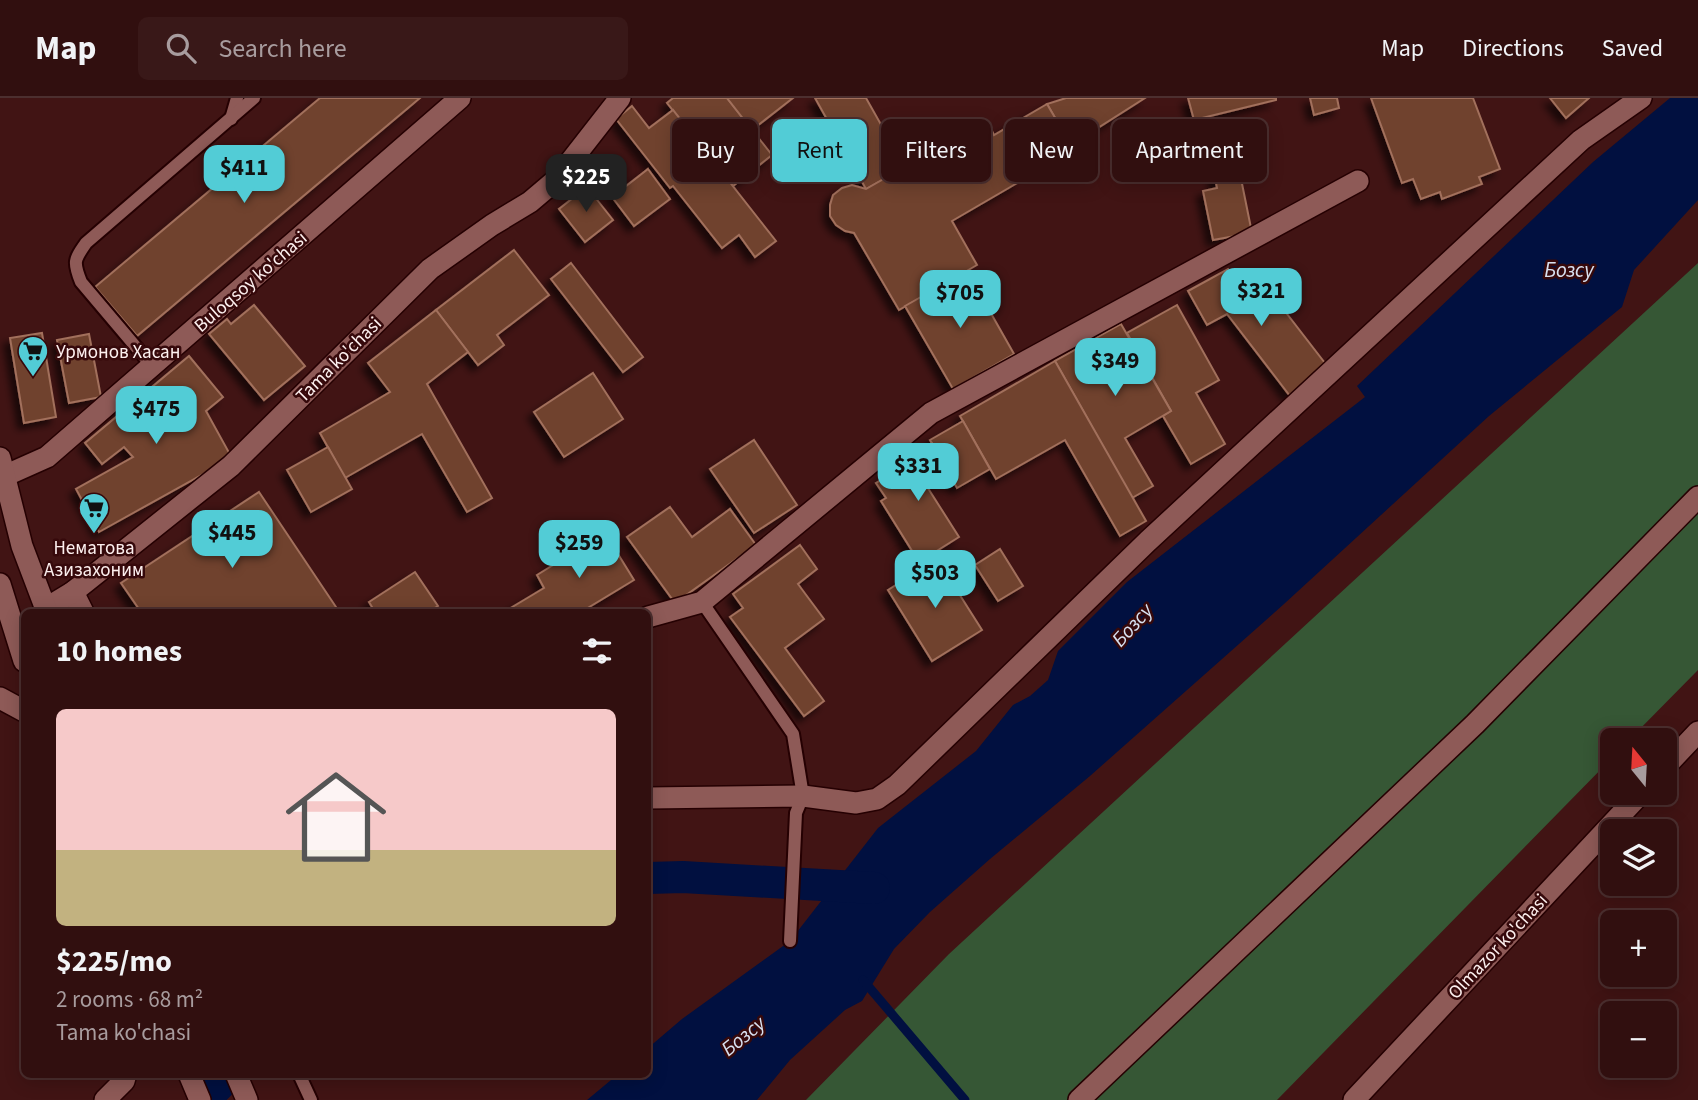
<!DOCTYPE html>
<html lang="en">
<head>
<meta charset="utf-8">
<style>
  body { margin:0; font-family:"Source Sans 3",sans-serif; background:#391818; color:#f1f3f6; height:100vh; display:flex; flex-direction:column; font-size:26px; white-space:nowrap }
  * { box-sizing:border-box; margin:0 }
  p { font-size:23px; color:#a89c9e }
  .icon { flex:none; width:38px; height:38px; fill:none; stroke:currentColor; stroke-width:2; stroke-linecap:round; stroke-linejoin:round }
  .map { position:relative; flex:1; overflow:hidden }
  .details { position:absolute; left:21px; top:511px; width:630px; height:469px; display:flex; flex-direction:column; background:#310f0f; border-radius:10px; box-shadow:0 4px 18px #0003,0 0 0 2px #4c2f2f }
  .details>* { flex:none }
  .banner { position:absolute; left:672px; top:21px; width:665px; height:63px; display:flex; gap:14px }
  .needle { width:46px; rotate:342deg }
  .buttons { position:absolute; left:1600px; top:630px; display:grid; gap:14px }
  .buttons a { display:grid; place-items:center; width:77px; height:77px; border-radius:10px; background:#310f0f; box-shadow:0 4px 18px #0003,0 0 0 2px #4c2f2f; font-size:35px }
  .price { position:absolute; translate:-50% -60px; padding:0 16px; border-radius:14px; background:#52ccd6; color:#111; font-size:23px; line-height:46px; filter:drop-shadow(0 2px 4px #0008) }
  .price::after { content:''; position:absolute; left:50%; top:42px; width:21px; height:16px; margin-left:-10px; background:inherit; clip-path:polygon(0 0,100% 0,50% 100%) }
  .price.selected { background:#222; color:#fff }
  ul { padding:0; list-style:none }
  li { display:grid; align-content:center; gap:14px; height:371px; padding:0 35px }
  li+li { border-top:2px solid #4c2f2f }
  li span { display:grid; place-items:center; height:217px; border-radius:10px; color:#555 }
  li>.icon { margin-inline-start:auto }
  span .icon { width:126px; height:126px; fill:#fffc; stroke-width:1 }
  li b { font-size:30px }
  h2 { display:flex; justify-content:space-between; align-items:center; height:84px; padding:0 35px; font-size:30px }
  .chip { padding:0 24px; border-radius:10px; background:#310f0f; box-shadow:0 4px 18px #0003,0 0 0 2px #4c2f2f; font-size:24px; line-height:63px }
  .chip.selected { background:#52ccd6; color:#111 }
  header { display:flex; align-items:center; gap:42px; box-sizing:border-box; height:98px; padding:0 35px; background:#310f0f; border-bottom:2px solid #4c2f2f }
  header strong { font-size:33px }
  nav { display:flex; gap:38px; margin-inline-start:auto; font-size:24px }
  .search { width:490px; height:63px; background:#391818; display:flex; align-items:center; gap:18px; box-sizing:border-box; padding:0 24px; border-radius:10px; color:#a89c9e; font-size:26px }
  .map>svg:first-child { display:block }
  .green { fill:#365735 }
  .water { fill:#011040 }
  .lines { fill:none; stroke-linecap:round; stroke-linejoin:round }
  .stream { stroke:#011040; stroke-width:9 }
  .canal { stroke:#011040; stroke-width:32 }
  .building { fill:#70432f; stroke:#a2705c; stroke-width:2; filter:url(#shadow) }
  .lane-casing { stroke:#250002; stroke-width:16 }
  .street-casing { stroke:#250002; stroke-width:24 }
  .secondary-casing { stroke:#250002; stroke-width:24 }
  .lane { stroke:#8e5a57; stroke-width:12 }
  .street { stroke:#8e5a57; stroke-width:21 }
  .secondary { stroke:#8e5a57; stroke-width:21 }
  .labels { text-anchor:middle; stroke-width:5; stroke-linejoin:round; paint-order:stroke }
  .street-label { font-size:19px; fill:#fcefee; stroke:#36090b }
  .poi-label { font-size:19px; fill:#fcefee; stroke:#36090b; text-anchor:start }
  .water-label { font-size:21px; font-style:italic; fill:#d8e1f1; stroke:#36090b }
</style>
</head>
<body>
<header>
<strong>Map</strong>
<div class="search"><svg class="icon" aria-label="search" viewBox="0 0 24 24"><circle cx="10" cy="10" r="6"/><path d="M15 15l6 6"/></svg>Search here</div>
<nav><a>Map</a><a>Directions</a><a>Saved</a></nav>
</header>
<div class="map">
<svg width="1698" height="1002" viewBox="0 0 1698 1002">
  <defs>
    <filter id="shadow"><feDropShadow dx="-6" dy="6" stdDeviation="3.5" flood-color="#0009"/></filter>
  </defs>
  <rect width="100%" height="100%" fill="#411414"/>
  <polygon class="green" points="1698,165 1698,572 1629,642 1612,642 1612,660 1277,1002 806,1002 949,856"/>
  <polygon class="water" points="1670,0 1698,0 1698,102 1634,172 1622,209 1489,318 1284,506 1090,678 990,761 930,814 894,851 862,903 845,912 790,962 757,1002 587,1002 617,977 648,976 648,950 682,921 790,843 878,730 976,653 1013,607 1030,598 1048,582 1058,553 1127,484 1365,299 1357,288 1593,64"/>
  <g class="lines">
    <polyline class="stream" points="863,882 965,1002"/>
    <g class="canal">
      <polyline points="648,780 683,779 874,790"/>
      <polyline points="204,1002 230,976"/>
    </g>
  </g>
  <g class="building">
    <polygon points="320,0 420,0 137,238 95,189"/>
    <polygon points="673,0 727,0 772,57 733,88 667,5"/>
    <polygon points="727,0 793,0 752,32"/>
    <polygon points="815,0 866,0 905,69 866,91"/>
    <polygon points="1066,0 1145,0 1071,47 1047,6"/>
    <polygon points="1188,0 1276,0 1276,2 1194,22"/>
    <polygon points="1310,0 1337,0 1339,10 1314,17"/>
    <polygon points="1371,0 1473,0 1500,71 1479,79 1482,86 1442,101 1440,94 1421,101 1413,81 1402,85"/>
    <polygon points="1550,0 1589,0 1566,20"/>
    <polygon points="1047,6 1071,47 1015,78 1019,84 952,123 977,167 899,212 854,135 845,133 836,127 830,118 830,107 833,97 842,90 852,87 866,91 931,54 934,58 969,41 972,45 992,33 994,37"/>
    <polygon points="632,8 649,30 673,12 776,143 755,159 739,137 722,150 673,88 670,90 616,21"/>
    <polygon points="1237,61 1252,135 1213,142 1203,93 1217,90 1212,65"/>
    <polygon points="648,71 670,101 634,128 612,99"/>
    <polygon points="587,89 613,122 585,144 559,111"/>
    <polygon points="514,152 549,197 497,237 504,247 478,267 436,212"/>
    <polygon points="571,165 643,259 623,274 551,181"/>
    <polygon points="1228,171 1242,195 1260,181 1328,269 1290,298 1227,216 1207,227 1188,193"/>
    <polygon points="967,173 1014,256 953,291 905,208"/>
    <polygon points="254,207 305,268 264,302 209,236 227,221 231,226"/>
    <polygon points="1177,207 1219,282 1196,295 1225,346 1191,366 1163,318 1171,313 1127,235"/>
    <polygon points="436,212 468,254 427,286 492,400 467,414 422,336 345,380 320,335 390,294 368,265"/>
    <polygon points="1121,226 1171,313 1125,340 1153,388 1132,400 1055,263"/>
    <polygon points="42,235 56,319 24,325 10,240"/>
    <polygon points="89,236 101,299 69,305 57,242"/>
    <polygon points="189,258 223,299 206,313 232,360 99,434 76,391 133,359 124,349 102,366 85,345"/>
    <polygon points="1055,263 1146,423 1120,438 1065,342 996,381 960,318"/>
    <polygon points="593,275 623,321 564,359 534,314"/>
    <polygon points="963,323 990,371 957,390 930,342"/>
    <polygon points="754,342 797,407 754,435 710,371"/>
    <polygon points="932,345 948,374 926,387 959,439 919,464 881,403 886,400 876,385 910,364 907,359"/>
    <polygon points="328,349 352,391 311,414 287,372"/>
    <polygon points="259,394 336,509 331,513 332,514 141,514 121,485"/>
    <polygon points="670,409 692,439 730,411 756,447 675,505 627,439"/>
    <polygon points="605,435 634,482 581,514 504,514 544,490 537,477"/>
    <polygon points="800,447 817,471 798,486 824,521 785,550 824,603 804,618 730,519 743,510 733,496"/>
    <polygon points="1000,451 1023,488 998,503 975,467"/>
    <polygon points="937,461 982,532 932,563 888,492"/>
    <polygon points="415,474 438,508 428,514 375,514 369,504"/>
  </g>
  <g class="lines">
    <g class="lane-casing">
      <g id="lane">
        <polyline points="231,21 237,0"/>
        <path d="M152 268 81 184C73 164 74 162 86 145L254 0"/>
        <polyline points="702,504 793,636 803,698 796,715 790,843"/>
        <polyline points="299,976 311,1002"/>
      </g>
    </g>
    <g class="street-casing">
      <g id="street">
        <polyline points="0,380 47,359 460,0"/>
        <polyline points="73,494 83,514"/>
        <polyline points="45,511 73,494 231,368 430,171 492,127 530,104 556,82 620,0"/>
        <polyline points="648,519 702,504 931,315 1358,83"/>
        <polyline points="1664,670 1698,634"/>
        <polyline points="648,700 803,698 856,705 877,701 897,687 1148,443 1581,42 1641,0"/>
        <polyline points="105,1002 124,983 126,976"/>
        <polyline points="1079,1002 1475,626 1698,399"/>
        <polyline points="1354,1002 1641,695"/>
      </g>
    </g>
    <g class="secondary-casing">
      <g id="secondary">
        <polyline points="0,360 22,448 47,514"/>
        <polyline points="0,486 24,563"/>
        <polyline points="0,600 24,613"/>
        <polyline points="189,976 200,1002"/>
        <polyline points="236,976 247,1002"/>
      </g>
    </g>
    <use href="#lane" class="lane"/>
    <use href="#street" class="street"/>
    <use href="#secondary" class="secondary"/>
  </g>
  <defs>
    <g id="supermarket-pin" transform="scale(1.575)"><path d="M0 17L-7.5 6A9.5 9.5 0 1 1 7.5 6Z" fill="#52ccd6" stroke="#36090b"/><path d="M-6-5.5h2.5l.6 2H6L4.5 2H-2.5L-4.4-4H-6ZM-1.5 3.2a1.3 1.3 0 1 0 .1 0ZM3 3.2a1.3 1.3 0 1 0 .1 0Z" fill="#111"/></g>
  </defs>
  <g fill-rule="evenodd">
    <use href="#supermarket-pin" x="33" y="253"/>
    <use href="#supermarket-pin" x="94" y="410"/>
  </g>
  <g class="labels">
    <g class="street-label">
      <text transform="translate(250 183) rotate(-41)" y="7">Buloqsoy ko'chasi</text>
      <text transform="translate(338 261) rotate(-45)" y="7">Tama ko'chasi</text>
      <text transform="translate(1497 848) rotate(-47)" y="7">Olmazor ko'chasi</text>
    </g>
    <g class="poi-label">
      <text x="56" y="260">Урмонов Хасан</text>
      <text x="94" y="456" text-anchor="middle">Нематова<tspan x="94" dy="22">Азизахоним</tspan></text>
    </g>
    <g class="water-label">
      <text x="1569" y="179">Бозсу</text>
      <text transform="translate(1132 527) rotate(-48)" y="7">Бозсу</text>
      <text transform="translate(743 938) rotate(-39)" y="7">Бозсу</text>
    </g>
  </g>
</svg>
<div class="buttons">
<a><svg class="needle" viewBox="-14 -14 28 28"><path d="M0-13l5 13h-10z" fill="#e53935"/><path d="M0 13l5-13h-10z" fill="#a89c9e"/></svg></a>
<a><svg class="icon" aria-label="layers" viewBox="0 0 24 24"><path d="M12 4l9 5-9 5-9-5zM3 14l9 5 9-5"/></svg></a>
<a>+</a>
<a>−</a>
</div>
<b class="price" style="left:244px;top:107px">$411</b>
<b class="price selected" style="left:586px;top:116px">$225</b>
<b class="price" style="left:1261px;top:230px">$321</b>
<b class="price" style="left:960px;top:232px">$705</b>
<b class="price" style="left:1115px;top:300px">$349</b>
<b class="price" style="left:156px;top:348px">$475</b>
<b class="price" style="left:918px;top:405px">$331</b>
<b class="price" style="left:232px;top:472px">$445</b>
<b class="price" style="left:579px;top:482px">$259</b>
<b class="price" style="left:935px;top:512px">$503</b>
<div class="banner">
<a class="chip">Buy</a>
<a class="chip selected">Rent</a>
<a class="chip">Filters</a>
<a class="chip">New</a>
<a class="chip">Apartment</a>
</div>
<section class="details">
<h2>10 homes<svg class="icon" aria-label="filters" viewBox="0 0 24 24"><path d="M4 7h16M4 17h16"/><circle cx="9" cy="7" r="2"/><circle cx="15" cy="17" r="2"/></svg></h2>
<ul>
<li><span style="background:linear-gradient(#f6c9c9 65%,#c2b280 0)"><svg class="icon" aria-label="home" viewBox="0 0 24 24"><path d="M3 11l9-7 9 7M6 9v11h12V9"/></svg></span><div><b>$225/mo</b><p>2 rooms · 68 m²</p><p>Tama ko'chasi</p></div></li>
</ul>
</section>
</div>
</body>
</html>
